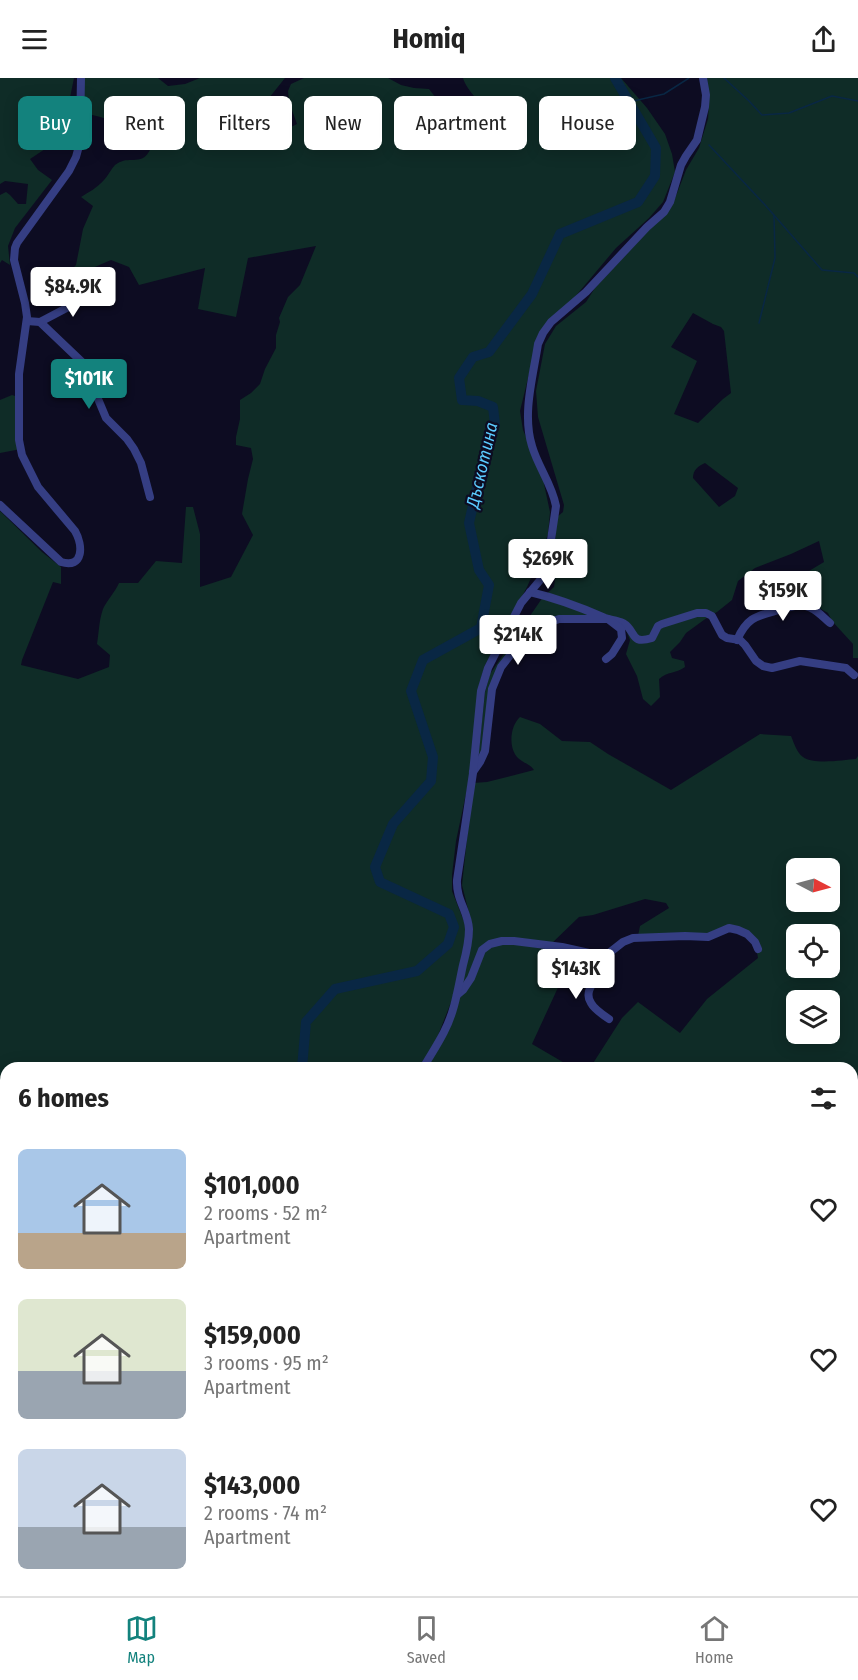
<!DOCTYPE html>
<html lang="en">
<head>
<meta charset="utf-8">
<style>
  body { margin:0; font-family:"Fira Sans Condensed",sans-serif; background:#f2f2f2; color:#222; height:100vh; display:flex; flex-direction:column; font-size:22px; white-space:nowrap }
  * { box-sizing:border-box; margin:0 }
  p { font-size:20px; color:#767676 }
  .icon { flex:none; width:33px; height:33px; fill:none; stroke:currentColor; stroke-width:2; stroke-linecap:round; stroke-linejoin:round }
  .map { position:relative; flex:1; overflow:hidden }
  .details { position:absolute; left:0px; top:984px; width:858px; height:534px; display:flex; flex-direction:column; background:#fff; border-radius:18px 18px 0 0; box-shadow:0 3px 15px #0003 }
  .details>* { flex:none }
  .banner { position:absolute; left:18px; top:18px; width:822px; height:54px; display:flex; gap:12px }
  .needle { width:39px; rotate:96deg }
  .tools { position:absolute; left:786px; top:780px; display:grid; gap:12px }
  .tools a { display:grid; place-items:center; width:54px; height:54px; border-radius:9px; background:#fff; box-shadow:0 3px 15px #0003; font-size:30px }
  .price { position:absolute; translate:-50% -51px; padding:0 14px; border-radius:6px; background:#fff; color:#222; font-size:20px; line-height:39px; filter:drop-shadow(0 2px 3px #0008) }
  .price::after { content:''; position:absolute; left:50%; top:36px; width:18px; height:14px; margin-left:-9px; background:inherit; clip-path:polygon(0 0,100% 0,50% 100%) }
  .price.on { background:#13827d; color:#fff }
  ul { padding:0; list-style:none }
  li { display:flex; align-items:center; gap:18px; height:150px; padding:0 18px }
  li span { display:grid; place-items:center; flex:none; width:168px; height:120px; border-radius:9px; color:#555 }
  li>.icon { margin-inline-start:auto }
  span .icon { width:72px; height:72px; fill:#fffc; stroke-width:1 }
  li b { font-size:26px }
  h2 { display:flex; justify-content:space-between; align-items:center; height:72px; padding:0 18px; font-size:26px }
  .pill { padding:0 21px; border-radius:9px; background:#fff; box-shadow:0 3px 15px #0003; font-size:21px; line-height:54px }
  .pill.on { background:#13827d; color:#fff }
  header { display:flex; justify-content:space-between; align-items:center; height:78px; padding:0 18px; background:#fff; font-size:27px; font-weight:700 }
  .menu { display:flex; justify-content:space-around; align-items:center; height:84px; border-top:2px solid #e0e0e0; background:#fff; font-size:16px; color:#767676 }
  .menu a { display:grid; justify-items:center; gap:3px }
  .menu .on { color:#13827d }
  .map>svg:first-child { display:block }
  .green { fill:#0f2c27; fill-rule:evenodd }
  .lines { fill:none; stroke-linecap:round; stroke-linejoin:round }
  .stream { stroke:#092744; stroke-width:1.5 }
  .river { stroke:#092744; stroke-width:10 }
  .street { stroke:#353e83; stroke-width:8 }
  .labels { text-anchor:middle; stroke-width:4.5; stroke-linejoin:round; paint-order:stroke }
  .water-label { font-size:18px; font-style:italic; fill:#5bcbff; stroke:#0d0c22 }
</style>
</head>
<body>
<header><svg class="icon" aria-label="menu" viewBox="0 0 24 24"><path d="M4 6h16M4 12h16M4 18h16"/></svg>Homiq<svg class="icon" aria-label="share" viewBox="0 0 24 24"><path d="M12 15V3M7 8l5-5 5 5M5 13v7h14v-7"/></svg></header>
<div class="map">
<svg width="858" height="1518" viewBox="0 0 858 1518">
  <rect width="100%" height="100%" fill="#0d0c22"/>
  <g class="green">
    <polygon points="0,0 74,0 65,44 45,71 30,81 38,92 52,102 15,150 8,168 10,187 2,182 0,185 0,117 6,114 10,117 18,126 26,126 28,106 5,103 0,106"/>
    <path d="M84 0H158L168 8 185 6 200 0H285L269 20 268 35 272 39 291 49 297 46 289 24 288 13 291 6 304 0H388L401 7 414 10 429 11C445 31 453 44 481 45L485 40C482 21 468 16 463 0H621L647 30 665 56 672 76 675 94 663 124 649 140 616 170 569 226 556 235 531 288 520 333 523 352 544 400V406L550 434 548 456 539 482 527 509 485 587 479 607 471 692 456 763 452 797V813L467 851 455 914 435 965 418 990H6V1398L0 1396V433L42 474 61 489V506L53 504 22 582 21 587 78 601 109 589 110 577 97 566C99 554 99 542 103 531 106 524 115 514 119 505H138L156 483 182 485 186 429H193L200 456V509L231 499 253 457 242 436 248 401 253 381 251 370 236 367V359L240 341V322L251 315 260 306 265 291 276 270V257L280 244 279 240 288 219 300 207 316 168 248 180 236 239 198 231 205 190 139 207 129 189 111 182 74 198 57 207 76 187 83 151 93 128 81 119C89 114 97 110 104 102 108 98 111 91 115 87 130 75 141 91 151 70L134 65C132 60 130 55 127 51 117 43 95 37 83 35Z"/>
    <path d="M707 0H858V580H853V566L832 543 828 535 812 526V506L810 501 809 493 824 484 819 463 791 476 755 490 738 503 732 522 717 534 708 539 686 555 680 564 670 574 672 580 684 583 685 589C675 596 668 593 659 601L660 619 651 628 643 621 637 598 626 576 630 562 623 545 591 537 561 538 522 563 492 606 484 667 478 680 485 614 490 596 543 519 554 509 559 474 555 462 557 439 563 434 564 427 538 339 536 313 545 266 556 248 586 224 595 210 662 138 674 123 686 92 699 70 708 41 709 26ZM693 235 713 246 721 249 724 253 731 315 723 321 698 345 674 336 697 283 671 269ZM705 385 738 410 735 418 719 429 693 400C693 392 698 388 705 385Z"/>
    <polygon points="12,317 15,318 21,371 0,375 0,322"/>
    <path d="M520 639 540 646 562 663 590 664 608 676 671 712 760 656 791 658C794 665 797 675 803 679 814 687 843 682 856 681L858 678V1079L852 1084V990H590L622 940 638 924 680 955 707 921 758 880 757 874 747 857 738 852 713 855 638 858 640 848 669 830 666 825 645 821 593 837 579 839 550 867 541 893 561 903 532 966 573 990H425L458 923 469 835 462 807 473 705 487 704 534 692C530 686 523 685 518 680 508 670 510 648 520 639ZM796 790H830V824H796ZM796 856H830V890H796ZM796 922H830V956H796Z"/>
    <polygon points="852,1161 858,1162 858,1518 682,1518 679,1512 852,1512"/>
    <polygon points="289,1512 349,1512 356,1518 297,1518"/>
  </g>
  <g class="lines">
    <g class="stream">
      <polyline points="724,0 749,23 762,37 789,35 832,18 858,23"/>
      <polyline points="629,24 664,16 689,0"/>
      <polyline points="709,67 766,128 822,192 854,195 858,199"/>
      <polyline points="759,245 775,180 774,137"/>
    </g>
    <g class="river">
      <polyline points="302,990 306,944 335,911 417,893 448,866 454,849 449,836 380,804 375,789 393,746 431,703 433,679 411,613 423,582 481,550 489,507 479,492 469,445 481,392 495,346 493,329 478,323 462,322 459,300 473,279 489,274 532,216 560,156 638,124 655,98 656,70 615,0"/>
      <polyline points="395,1512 396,1518"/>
    </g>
    <g class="street">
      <polyline points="27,243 40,244 83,285 106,340 127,361 134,371 141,385 150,419"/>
      <polyline points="40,244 95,215"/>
      <path d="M0 427 61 484C84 491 83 467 75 453L38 409 22 377 19 362V296L27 239 25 225 14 182 15 170 17 165 69 93 76 79 79 68 80 55 81 0"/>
      <path d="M530 514C556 520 580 529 605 540 610 542 617 542 623 545 637 553 629 567 652 560L658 548 662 546 697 535H706L712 538 722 557 727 560 740 562 745 567 756 583 763 588 772 590 800 583 846 590 854 597"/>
      <path d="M737 562C748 537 759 538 782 531 792 529 801 525 811 530 818 533 824 540 830 545"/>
      <polyline points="473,694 480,684 485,673 492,611 501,589 515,571 545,546 559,541 608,541 621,551 622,560 612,576 606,581"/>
      <path d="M598 877C614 894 579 907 591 925 594 931 603 937 609 941"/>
      <polyline points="457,917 463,912 471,900 482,872 490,866 502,863 514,863 562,869 598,877 609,875 623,864 633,860 685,858 708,859 729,850 738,852 747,856 755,864 758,871"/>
      <path d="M423 990C430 978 438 966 444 954 455 933 458 910 463 887 466 876 469 863 469 851 468 833 456 822 457 802L473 695 481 613 488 590 521 525 541 501 547 489 556 428C552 406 538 389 532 368 522 336 533 299 538 266L543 255 551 244 586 214 647 149 664 134 670 124 681 87 686 78 697 62 705 29 706 17 703 0"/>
      <polyline points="93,1512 102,1518"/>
      <polyline points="331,1512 335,1518"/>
      <polyline points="542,1512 543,1518"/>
      <polyline points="612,1512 618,1518"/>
      <polyline points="128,1518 132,1512"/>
      <polyline points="551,1518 553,1512"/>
    </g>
  </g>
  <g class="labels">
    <g class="water-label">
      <text transform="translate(482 387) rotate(-77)" y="6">Дъскотина</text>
    </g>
  </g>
</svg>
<div class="tools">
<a><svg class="needle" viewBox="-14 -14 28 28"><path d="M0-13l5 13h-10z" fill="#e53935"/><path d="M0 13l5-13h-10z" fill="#767676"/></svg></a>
<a><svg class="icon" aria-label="locate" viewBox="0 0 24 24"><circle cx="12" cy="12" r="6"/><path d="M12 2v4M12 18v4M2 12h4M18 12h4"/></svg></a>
<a><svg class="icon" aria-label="layers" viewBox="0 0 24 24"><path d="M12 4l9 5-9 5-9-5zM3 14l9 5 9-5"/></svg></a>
</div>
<b class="price" style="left:73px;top:240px">$84.9K</b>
<b class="price on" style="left:89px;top:332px">$101K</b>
<b class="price" style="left:548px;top:512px">$269K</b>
<b class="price" style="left:783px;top:544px">$159K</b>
<b class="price" style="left:518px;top:588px">$214K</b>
<b class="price" style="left:576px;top:922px">$143K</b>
<div class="banner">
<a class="pill on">Buy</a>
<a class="pill">Rent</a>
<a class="pill">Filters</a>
<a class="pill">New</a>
<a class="pill">Apartment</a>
<a class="pill">House</a>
</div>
<section class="details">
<h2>6 homes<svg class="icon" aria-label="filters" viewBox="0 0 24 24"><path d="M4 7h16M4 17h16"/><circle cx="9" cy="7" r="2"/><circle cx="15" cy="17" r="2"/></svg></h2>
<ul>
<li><span style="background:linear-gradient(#a9c7e8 70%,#b9a48a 0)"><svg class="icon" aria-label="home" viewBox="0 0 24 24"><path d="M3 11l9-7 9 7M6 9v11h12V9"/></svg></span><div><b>$101,000</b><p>2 rooms · 52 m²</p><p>Apartment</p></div><svg class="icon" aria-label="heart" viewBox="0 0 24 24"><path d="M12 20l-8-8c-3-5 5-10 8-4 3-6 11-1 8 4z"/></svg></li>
<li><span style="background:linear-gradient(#dfe7d0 60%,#9aa5b1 0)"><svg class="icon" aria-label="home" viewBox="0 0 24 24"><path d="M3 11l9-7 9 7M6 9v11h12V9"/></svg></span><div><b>$159,000</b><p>3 rooms · 95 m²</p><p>Apartment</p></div><svg class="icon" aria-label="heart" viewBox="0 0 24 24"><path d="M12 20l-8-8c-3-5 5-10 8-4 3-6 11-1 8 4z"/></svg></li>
<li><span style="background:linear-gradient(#c9d6e8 65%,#9aa5b1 0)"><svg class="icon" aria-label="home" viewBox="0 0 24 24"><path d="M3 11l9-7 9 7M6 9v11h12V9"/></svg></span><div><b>$143,000</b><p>2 rooms · 74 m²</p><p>Apartment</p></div><svg class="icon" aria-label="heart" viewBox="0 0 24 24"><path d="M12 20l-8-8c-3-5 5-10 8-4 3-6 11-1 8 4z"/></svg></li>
</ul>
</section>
</div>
<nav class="menu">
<a class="on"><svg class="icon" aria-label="map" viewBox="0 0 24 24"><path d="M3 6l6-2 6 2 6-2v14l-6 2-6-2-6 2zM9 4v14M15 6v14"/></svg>Map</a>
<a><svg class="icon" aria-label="saved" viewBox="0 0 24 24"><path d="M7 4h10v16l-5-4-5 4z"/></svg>Saved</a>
<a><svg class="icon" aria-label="home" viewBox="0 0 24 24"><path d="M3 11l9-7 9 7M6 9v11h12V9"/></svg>Home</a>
</nav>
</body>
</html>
